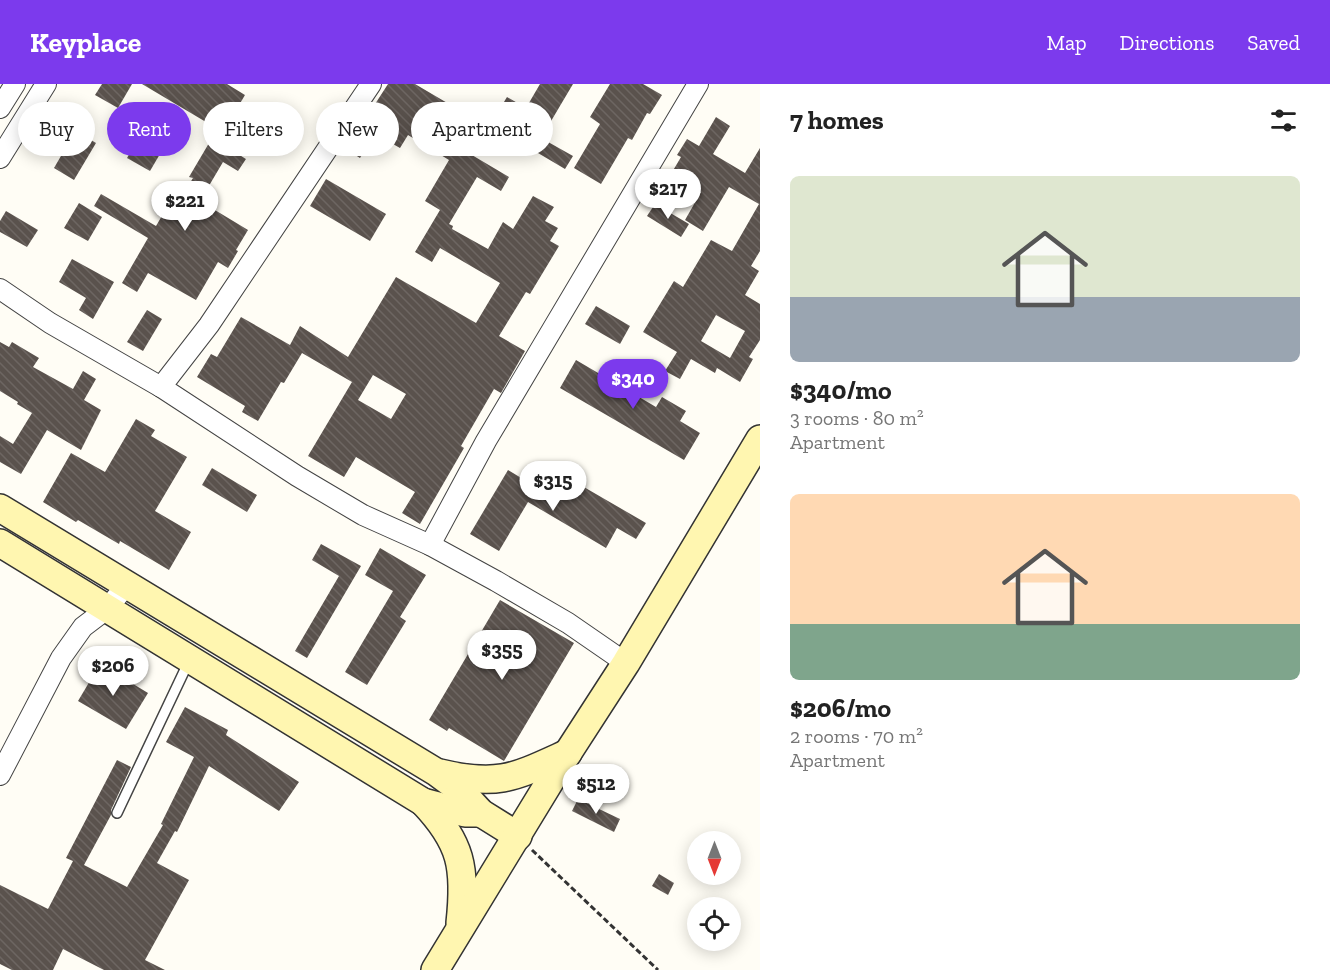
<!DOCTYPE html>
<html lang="en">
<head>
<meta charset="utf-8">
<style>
  body { margin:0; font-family:"Zilla Slab",serif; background:#f2f2f2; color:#222; height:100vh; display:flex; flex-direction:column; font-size:22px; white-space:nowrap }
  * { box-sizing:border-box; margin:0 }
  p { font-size:20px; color:#767676 }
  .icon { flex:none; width:33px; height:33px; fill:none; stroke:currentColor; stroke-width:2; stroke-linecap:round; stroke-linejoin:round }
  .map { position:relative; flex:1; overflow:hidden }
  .sheet { display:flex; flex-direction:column; background:#fff; width:570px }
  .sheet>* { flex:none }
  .top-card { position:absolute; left:18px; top:18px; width:570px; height:54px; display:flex; gap:12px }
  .needle { width:39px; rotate:180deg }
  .buttons { position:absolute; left:687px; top:747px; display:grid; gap:12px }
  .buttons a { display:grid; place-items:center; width:54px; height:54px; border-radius:50%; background:#fff; box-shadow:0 3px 15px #0003; font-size:30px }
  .price { position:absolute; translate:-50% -51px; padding:0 14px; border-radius:21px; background:#fff; color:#222; font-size:20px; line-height:39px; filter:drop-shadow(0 2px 3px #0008) }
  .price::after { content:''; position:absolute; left:50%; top:36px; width:18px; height:14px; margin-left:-9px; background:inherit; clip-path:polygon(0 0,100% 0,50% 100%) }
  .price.selected { background:#7c3aed; color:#fff }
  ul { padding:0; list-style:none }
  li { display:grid; align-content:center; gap:12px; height:318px; padding:0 30px }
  li span { display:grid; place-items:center; height:186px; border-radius:9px; color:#555 }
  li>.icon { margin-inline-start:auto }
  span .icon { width:108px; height:108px; fill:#fffc; stroke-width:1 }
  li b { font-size:26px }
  h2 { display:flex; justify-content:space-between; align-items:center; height:72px; padding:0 30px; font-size:26px }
  .pill { padding:0 21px; border-radius:27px; background:#fff; box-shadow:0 3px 15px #0003; font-size:21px; line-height:54px }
  .pill.selected { background:#7c3aed; color:#fff }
  header { display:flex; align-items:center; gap:36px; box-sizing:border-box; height:84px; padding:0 30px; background:#7c3aed; color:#fff }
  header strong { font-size:28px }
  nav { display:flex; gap:33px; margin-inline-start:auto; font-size:21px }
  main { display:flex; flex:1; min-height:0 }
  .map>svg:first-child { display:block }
  .building { fill:url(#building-back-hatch); fill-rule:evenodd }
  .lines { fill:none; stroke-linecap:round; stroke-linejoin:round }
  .lane-casing { stroke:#444; stroke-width:12 }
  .street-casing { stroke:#444; stroke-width:22 }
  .secondary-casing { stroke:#333; stroke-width:30 }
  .path { stroke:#333; stroke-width:3; stroke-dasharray:6 3; stroke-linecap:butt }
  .lane { stroke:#fff; stroke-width:9 }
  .street { stroke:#fff; stroke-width:20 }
  .secondary { stroke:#fff6b0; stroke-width:27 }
</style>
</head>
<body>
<header>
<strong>Keyplace</strong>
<nav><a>Map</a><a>Directions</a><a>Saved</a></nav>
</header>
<main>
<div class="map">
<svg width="760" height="886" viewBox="0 0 760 886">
  <defs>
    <pattern id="building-back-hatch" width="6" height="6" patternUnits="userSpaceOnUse" patternTransform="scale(1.5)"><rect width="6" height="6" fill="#5a524d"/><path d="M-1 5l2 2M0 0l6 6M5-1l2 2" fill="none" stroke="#6d6662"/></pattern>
  </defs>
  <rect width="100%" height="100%" fill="#fffdf5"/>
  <g class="building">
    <polygon points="102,0 132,0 118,24 95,11"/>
    <polygon points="142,0 227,0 245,11 232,33 220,26 211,41"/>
    <path d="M388 0H415L466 30 450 58 509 93 501 107 477 93 449 140 453 142 452 145 488 165 503 138 513 145 533 112 554 123 545 137 558 144 550 157 559 162 530 210 526 208 499 252 525 267 501 309 494 305 461 362 464 364 420 440 402 429 415 408 356 373 344 393 308 372 352 298 302 269 284 299 281 298 258 337 242 328 245 322 197 293 211 270 217 273 241 233 290 261 300 242 348 273 396 193 476 239 500 199 440 164 432 178 415 168 440 126 425 117 449 76 408 51 400 64 375 50 360 74 346 65ZM373 291 406 310 391 335 358 316Z"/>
    <polygon points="540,0 573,0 541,54 573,72 565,85 506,50 507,48 491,39 507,13 526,24"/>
    <polygon points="610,0 643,0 662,11 650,30 647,29 632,56 628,54 601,100 574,84 600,40 590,33"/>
    <path d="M716 33 730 42 713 70 745 89 760 64V167L751 182 759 187 745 211 760 220V256L749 273 753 275 740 298 717 284 715 289 691 275 680 295 665 287 677 268 643 248 674 197 683 203 711 156 732 167 759 120 729 103 703 147 685 136 701 108 671 90 681 73 677 71 687 55 699 62ZM716 231 745 247 730 274 701 257Z"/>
    <polygon points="144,45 167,58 150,87 127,74"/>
    <polygon points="83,51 96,59 74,96 54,84 65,65 72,69"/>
    <polygon points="212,54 246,75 238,87 223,78 200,117 248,146 236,166 238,167 228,184 218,178 196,216 148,189 137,208 122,199 148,154 94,122 101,110 156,142 166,125 172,129 193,94 189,93"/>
    <polygon points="326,95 386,130 370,157 310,122"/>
    <polygon points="79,119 102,133 88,157 64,144"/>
    <polygon points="655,120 689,140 681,153 647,132"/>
    <polygon points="6,127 38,146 27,163 0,148 0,137"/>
    <polygon points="72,175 114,198 93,235 79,226 86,214 59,198"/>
    <polygon points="596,222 630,242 620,260 585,240"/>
    <polygon points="147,226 162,235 143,267 127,258"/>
    <polygon points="0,258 9,263 12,258 39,274 33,283 73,305 83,287 96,295 84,316 101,326 81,366 47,346 21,390 0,378 0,352 13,360 32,329 17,320 18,318 0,307"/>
    <polygon points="576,276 656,323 662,313 686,327 680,337 700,349 684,376 560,304"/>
    <polygon points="136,335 155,346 151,352 187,373 155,427 191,448 169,486 120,457 119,460 78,436 76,438 43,418 71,369 105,388"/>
    <polygon points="212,384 257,411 247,428 202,401"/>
    <polygon points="508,386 558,416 570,395 646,439 636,455 617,444 606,464 528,418 499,467 470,450"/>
    <polygon points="321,460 361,482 307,574 295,567 339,492 312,476"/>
    <polygon points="380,464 426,491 400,533 406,537 367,601 345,588 393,507 365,491"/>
    <polygon points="500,516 574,559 504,677 449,644 447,647 429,636"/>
    <polygon points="100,580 148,609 126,645 78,617"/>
    <polygon points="185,623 228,646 226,651 299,698 279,727 209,682 177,748 175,747 157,779 189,796 145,876 165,886 104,886 63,865 53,886 12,886 0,880 0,801 48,825 73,777 66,774 117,676 131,683 111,726 111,731 84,781 127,803 163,741 161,740 194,673 166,658"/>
    <polygon points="578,715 620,735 614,748 572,727"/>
    <polygon points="659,790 674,799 668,811 652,802"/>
  </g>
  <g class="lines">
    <g class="lane-casing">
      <polyline id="lane" points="117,729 189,577"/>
    </g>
    <g class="street-casing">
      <g id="street">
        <polyline points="0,24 15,0"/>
        <polyline points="0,74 46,0"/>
        <polyline points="0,205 50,239 161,303 297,392 363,431 430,461 496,497 568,539 626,579"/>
        <polyline points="161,303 209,241 371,0"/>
        <polyline points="430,461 486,357 698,0"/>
        <polyline points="0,691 61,574 83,543 108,524 127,500"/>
      </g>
    </g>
    <g class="secondary-casing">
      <g id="secondary">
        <polyline points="0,424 436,688 459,705 481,729 518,752"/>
        <polyline points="0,459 423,718 465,729 481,729"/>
        <path d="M440 689C499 703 515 693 568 669"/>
        <path d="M423 718C462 759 466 784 460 839"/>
        <polyline points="435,886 560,681 626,579 760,355"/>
      </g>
    </g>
    <polyline class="path" points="532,766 658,886"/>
    <use href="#lane" class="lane"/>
    <use href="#street" class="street"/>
    <use href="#secondary" class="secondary"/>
  </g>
</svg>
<div class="buttons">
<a><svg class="needle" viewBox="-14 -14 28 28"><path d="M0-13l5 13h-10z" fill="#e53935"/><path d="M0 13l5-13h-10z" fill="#767676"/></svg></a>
<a><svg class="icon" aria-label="locate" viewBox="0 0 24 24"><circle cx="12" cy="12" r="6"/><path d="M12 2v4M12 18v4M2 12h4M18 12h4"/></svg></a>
</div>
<b class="price" style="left:668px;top:136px">$217</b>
<b class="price" style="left:185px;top:148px">$221</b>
<b class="price selected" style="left:633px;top:326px">$340</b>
<b class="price" style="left:553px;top:428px">$315</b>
<b class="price" style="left:502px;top:597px">$355</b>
<b class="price" style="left:113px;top:613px">$206</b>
<b class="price" style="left:596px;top:731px">$512</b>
<div class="top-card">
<a class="pill">Buy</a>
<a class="pill selected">Rent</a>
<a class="pill">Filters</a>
<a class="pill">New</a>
<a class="pill">Apartment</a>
</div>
</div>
<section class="sheet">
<h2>7 homes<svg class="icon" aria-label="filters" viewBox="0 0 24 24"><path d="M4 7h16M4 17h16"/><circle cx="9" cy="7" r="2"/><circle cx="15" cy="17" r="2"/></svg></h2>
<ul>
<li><span style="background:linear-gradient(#dfe7d0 65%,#9aa5b1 0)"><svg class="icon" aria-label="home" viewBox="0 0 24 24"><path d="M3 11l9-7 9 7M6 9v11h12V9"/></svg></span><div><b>$340/mo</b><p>3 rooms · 80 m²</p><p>Apartment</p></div></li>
<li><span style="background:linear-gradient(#ffd9b3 70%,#7fa58c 0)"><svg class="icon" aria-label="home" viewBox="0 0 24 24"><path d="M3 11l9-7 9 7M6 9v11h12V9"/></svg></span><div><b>$206/mo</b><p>2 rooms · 70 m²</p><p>Apartment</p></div></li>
</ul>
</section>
</main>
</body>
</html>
